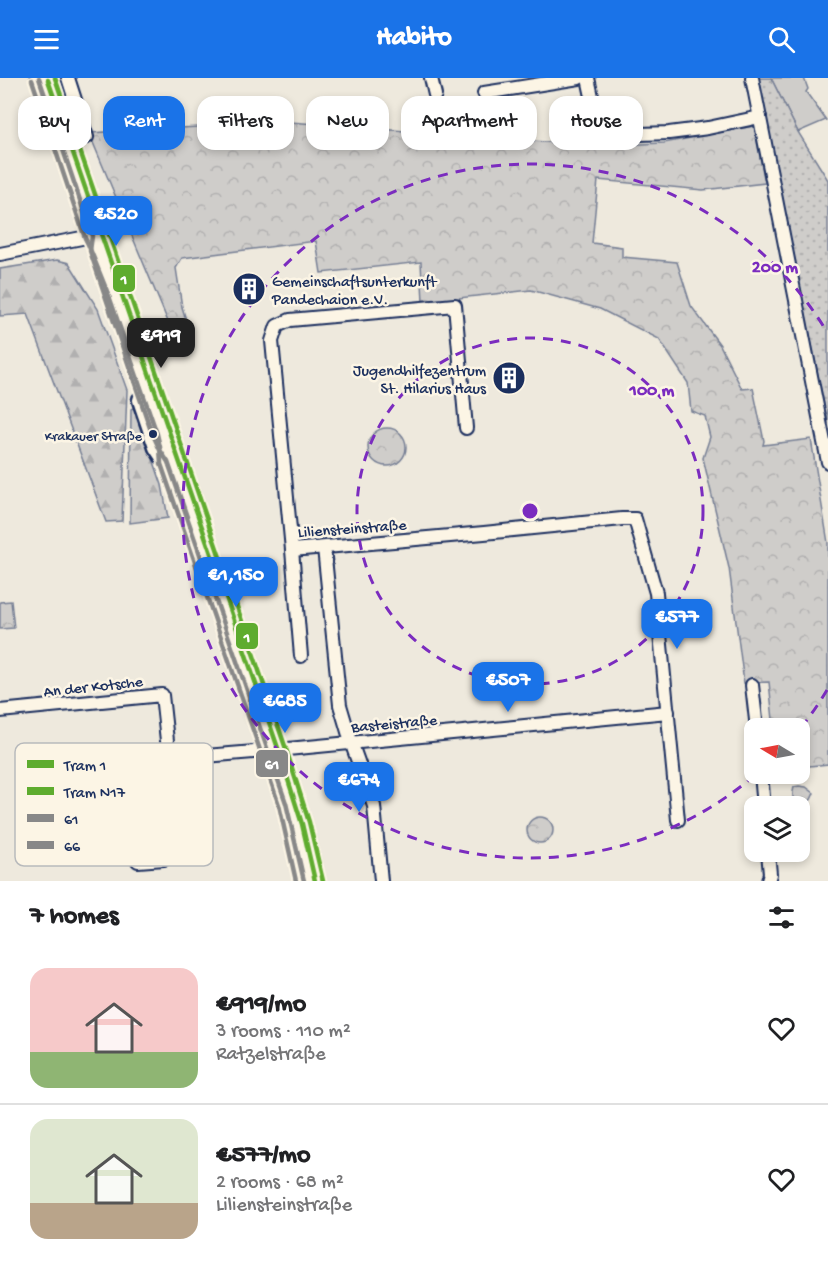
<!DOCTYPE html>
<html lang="en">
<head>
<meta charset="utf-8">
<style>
  body { margin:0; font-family:"Gochi Hand",sans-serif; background:#f6f6f6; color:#202124; height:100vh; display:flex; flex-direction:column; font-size:22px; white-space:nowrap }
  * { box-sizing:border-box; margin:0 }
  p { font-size:20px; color:#757577 }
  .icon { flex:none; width:33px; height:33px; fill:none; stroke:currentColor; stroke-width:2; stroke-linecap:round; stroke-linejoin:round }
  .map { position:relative; height:803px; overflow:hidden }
  .drawer { display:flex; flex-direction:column; background:#fff; flex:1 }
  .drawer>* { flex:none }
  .top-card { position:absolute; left:18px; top:18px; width:792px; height:54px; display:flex; gap:12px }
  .needle { width:39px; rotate:280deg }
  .buttons { position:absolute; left:744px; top:640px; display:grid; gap:12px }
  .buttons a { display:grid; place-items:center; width:66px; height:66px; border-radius:12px; background:#fff; box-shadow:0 3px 9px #0003; font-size:30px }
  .price { position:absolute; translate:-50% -51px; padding:0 14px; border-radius:12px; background:#1a73e8; color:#fff; font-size:20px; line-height:39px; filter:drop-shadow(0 2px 3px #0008) }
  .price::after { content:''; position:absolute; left:50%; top:36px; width:18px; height:14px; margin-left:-9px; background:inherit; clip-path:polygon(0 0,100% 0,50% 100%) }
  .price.on { background:#222; color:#fff }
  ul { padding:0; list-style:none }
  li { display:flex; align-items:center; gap:18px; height:150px; padding:0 30px }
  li+li { border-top:2px solid #e0e0e0 }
  li span { display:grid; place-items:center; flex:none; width:168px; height:120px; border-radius:18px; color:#555 }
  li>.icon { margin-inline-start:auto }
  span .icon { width:72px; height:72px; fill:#fffc; stroke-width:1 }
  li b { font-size:26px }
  h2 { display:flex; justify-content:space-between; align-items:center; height:72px; padding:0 30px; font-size:26px }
  .tag { padding:0 21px; border-radius:18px; background:#fff; box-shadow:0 3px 9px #0003; font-size:21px; line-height:54px }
  .tag.on { background:#1a73e8; color:#fff }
  header { display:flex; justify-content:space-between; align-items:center; height:78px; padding:0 30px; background:#1a73e8; color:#fff; font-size:27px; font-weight:800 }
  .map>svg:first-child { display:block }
  .grass { fill:#cfcdca; stroke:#757e94; stroke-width:1.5 }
  .forest { fill:url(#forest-firs); stroke:#757e94; stroke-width:1.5 }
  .park { fill:url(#park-crowns); stroke:#757e94; stroke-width:1.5 }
  .garden { fill:url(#garden-dots); stroke:#757e94; stroke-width:1.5 }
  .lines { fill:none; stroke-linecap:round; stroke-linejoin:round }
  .street-casing { stroke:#1b2f5e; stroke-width:16 }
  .secondary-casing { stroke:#1b2f5e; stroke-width:21 }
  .street { stroke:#fcf5e5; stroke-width:12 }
  .secondary { stroke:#fcf5e5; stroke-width:16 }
  .bus-1-casing { stroke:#fcf5e5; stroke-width:9 }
  .bus-2-casing { stroke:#fcf5e5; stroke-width:9 }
  .bus-1 { stroke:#888; stroke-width:4.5 }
  .bus-2 { stroke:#888; stroke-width:4.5 }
  .tram-1-casing { stroke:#fcf5e5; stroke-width:9 }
  .tram-2-casing { stroke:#fcf5e5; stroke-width:9 }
  .tram-1 { stroke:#5eac2e; stroke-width:4.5 }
  .tram-2 { stroke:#5eac2e; stroke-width:4.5 }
  .ring { fill:none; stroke:#7b2cbf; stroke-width:3; stroke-dasharray:10 8 }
  .bus-dot { fill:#1b2f5e; stroke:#fcf5e5; stroke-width:2 }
  .labels { text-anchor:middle; stroke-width:5; stroke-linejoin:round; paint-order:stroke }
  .bus-label { font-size:14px; fill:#1b2f5e; stroke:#fcf5e5; text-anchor:end }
  .poi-label { font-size:16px; fill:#1b2f5e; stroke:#fcf5e5; text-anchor:start }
  .street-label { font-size:16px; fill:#1b2f5e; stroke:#fcf5e5 }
  .key { fill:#fcf5e5; stroke:#b8babc; stroke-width:1.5 }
  .key-label { font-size:16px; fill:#1b2f5e }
  .centre { fill:#7b2cbf; stroke:#fcf5e5; stroke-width:3 }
  .ring-label { font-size:18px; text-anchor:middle; font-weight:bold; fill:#7b2cbf; stroke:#fcf5e5; stroke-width:5; stroke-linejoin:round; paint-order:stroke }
  .line-badge { stroke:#fcf5e5; stroke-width:2 }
  .badge-label { font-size:16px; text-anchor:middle; font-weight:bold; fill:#fff }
</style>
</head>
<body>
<header><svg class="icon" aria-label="menu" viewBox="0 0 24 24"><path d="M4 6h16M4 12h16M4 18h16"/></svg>Habito<svg class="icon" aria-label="search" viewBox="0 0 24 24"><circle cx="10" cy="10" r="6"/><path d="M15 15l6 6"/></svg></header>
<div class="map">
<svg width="828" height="803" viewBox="0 0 828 803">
  <defs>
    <pattern id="forest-firs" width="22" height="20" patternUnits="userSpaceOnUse" patternTransform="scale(1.5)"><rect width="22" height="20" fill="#cfcdca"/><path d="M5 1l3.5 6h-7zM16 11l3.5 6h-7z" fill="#b1b0b0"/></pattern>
    <pattern id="park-crowns" width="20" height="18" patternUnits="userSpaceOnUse" patternTransform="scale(1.5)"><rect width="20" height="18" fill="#cfcdca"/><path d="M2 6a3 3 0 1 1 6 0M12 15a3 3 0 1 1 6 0" fill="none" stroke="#b1b0b0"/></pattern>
    <pattern id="garden-dots" width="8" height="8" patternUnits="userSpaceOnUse" patternTransform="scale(1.5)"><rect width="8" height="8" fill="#cfcdca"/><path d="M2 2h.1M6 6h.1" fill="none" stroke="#b1b0b0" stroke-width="1.8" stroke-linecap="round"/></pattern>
  </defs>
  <rect width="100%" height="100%" fill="#eee9dd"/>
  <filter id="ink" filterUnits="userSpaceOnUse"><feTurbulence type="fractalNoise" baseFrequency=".0167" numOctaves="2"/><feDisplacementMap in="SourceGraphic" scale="12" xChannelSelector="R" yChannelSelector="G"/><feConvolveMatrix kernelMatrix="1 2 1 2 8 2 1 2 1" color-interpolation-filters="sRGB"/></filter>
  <g filter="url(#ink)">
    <polygon class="grass" points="771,0 804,0 808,11 806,14 826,42 798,54"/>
    <g class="forest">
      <polygon points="57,182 69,185 98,231 127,312 122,443 106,444 28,236 0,238 0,191"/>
      <polygon points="135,329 162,407 168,440 130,445 131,331"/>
    </g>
    <g class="park">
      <polygon points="290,44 596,68 664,65 754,48 765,105 703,112 598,102 592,165 622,169 622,179 677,184 691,228 720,267 742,311 753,310 764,363 763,367 811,361 828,465 828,686 800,689 800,651 774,651 769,604 744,605 729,490 703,380 710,359 705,338 691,333 688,305 659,261 600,231 531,212 423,224 421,184 321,195 316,163 182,180 176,190 182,229 193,264 179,270 89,55"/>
      <circle cx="387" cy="369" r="19"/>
      <polygon points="11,523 14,550 0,551 0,524"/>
      <path d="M799 708 806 709 814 715C811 723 808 727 800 730 792 726 792 717 794 709Z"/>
      <circle cx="540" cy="752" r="13"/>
    </g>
    <polygon class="garden" points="758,0 771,0 798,54 828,102 828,346"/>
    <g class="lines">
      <g class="street-casing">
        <g id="street">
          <polyline points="68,0 87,59"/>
          <polyline points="431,0 435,17"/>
          <polyline points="588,0 599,51 611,57 669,55 708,50 760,39"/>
          <polyline points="752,0 828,384"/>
          <polyline points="484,15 579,0"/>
          <polyline points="0,176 92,158"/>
          <polyline points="466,350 455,227 290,242 277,248 272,263 292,472 484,455 622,441 635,441 656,515 678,742"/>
          <polyline points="324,470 340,627 351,664 374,728 381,803"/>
          <polyline points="292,472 301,578"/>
          <polyline points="752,607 757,651"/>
          <polyline points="0,633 162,617 169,681 267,673 668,634"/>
          <polyline points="761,696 764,729"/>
          <polyline points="768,774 770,796 768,803"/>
          <path d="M164 781 138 783C137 763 126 705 138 690 145 682 159 682 169 681"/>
        </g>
      </g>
      <g class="secondary-casing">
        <g id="secondary">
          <polyline points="39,0 50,36 92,158 95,162 108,197 116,215 164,354 168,368 168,384 286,725 304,803"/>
          <polyline points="141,322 157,369 163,378"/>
        </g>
      </g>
      <use href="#street" class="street"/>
      <use href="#secondary" class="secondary"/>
      <g class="bus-1-casing">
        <polyline id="bus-1" points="39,0 92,158 90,173 150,350 160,372 168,384 286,725 304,803"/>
      </g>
      <g class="bus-2-casing">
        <polyline id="bus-2" points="32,2 85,160 88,166 109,218 157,356 160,369 161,386 279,727 296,803"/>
      </g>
      <use href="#bus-1" class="bus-1"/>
      <use href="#bus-2" class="bus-2"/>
      <g class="tram-1-casing">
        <polyline id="tram-1" points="55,0 286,671 309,744 323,803"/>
      </g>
      <g class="tram-2-casing">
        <polyline id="tram-2" points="48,2 279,673 302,746 315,803"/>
      </g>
      <use href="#tram-1" class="tram-1"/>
      <use href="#tram-2" class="tram-2"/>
    </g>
  </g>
  <g class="ring">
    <circle cx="530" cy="433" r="173"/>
    <path d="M827 612A347 347 0 0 1 800 651M755 697A347 347 0 1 1 827 254"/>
  </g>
  <defs>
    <g id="building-disc" transform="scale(1.725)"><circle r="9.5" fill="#1b2f5e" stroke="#fcf5e5"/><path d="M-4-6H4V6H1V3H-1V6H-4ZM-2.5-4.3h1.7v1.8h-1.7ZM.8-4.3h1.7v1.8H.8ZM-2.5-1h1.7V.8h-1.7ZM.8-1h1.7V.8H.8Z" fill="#fff"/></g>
  </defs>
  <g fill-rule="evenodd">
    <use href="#building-disc" x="249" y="211"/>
    <use href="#building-disc" x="509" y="300"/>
  </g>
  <circle class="bus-dot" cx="153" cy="356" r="5"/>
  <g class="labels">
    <g class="bus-label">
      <text x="142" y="362">Krakauer Straße</text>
    </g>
    <g class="poi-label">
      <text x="272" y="208">Gemeinschaftsunterkunft<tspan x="272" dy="18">Pandechaion e.V.</tspan></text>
      <text x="486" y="297" text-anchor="end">Jugendhilfezentrum<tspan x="486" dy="18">St. Hilarius Haus</tspan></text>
    </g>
    <g class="street-label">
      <text transform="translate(352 449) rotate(-4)" y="6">Liliensteinstraße</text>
      <text transform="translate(93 607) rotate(-6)" y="6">An der Kotsche</text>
      <text transform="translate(394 644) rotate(-5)" y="6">Basteistraße</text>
    </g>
  </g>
  <rect x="15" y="665" width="198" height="123" rx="9" class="key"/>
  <rect x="27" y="682" width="27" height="8" fill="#5eac2e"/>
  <rect x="27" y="709" width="27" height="8" fill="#5eac2e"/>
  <rect x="27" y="736" width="27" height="8" fill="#888"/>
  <rect x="27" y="763" width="27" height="8" fill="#888"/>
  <g class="key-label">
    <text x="64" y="692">Tram 1</text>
    <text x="64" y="719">Tram N17</text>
    <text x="64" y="746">61</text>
    <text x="64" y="773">66</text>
  </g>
  <circle cx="530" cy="433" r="9" class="centre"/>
  <g class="ring-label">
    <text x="775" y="194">200 m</text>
    <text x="652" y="317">100 m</text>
  </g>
  <g class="line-badge">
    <rect x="112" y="186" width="24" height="29" rx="6" fill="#5eac2e"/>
    <rect x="235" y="544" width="24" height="28" rx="6" fill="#5eac2e"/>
    <rect x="255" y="671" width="34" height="29" rx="6" fill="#888"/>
  </g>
  <g class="badge-label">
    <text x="124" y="206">1</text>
    <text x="247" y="564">1</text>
    <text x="272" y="691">61</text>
  </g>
</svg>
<div class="buttons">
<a><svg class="needle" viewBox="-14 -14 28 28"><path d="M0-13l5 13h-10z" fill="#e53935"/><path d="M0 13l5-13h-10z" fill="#757577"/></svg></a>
<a><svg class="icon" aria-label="layers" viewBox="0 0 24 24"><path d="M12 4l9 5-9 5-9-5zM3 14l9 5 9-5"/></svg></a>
</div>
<b class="price" style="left:116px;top:169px">€520</b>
<b class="price on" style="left:161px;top:291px">€919</b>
<b class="price" style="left:236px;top:530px">€1,150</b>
<b class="price" style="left:677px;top:572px">€577</b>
<b class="price" style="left:508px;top:635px">€507</b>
<b class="price" style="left:285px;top:656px">€685</b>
<b class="price" style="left:359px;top:735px">€674</b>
<div class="top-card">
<a class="tag">Buy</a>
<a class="tag on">Rent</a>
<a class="tag">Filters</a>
<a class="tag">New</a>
<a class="tag">Apartment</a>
<a class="tag">House</a>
</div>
</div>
<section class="drawer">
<h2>7 homes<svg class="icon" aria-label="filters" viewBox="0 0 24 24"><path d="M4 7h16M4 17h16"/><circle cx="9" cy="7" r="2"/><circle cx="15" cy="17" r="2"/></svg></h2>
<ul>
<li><span style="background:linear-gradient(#f6c9c9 70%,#8fb573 0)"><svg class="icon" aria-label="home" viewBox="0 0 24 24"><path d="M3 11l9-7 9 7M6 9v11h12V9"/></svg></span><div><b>€919/mo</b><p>3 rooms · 110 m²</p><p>Ratzelstraße</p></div><svg class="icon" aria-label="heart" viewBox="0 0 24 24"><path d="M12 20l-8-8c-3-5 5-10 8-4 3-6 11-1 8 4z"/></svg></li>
<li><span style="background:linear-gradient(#dfe7d0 70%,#b9a48a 0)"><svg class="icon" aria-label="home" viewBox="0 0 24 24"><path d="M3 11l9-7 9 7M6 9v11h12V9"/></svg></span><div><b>€577/mo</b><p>2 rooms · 68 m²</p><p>Liliensteinstraße</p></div><svg class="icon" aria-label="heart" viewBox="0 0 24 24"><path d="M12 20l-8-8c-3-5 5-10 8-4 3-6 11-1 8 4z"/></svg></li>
</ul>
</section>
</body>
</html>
